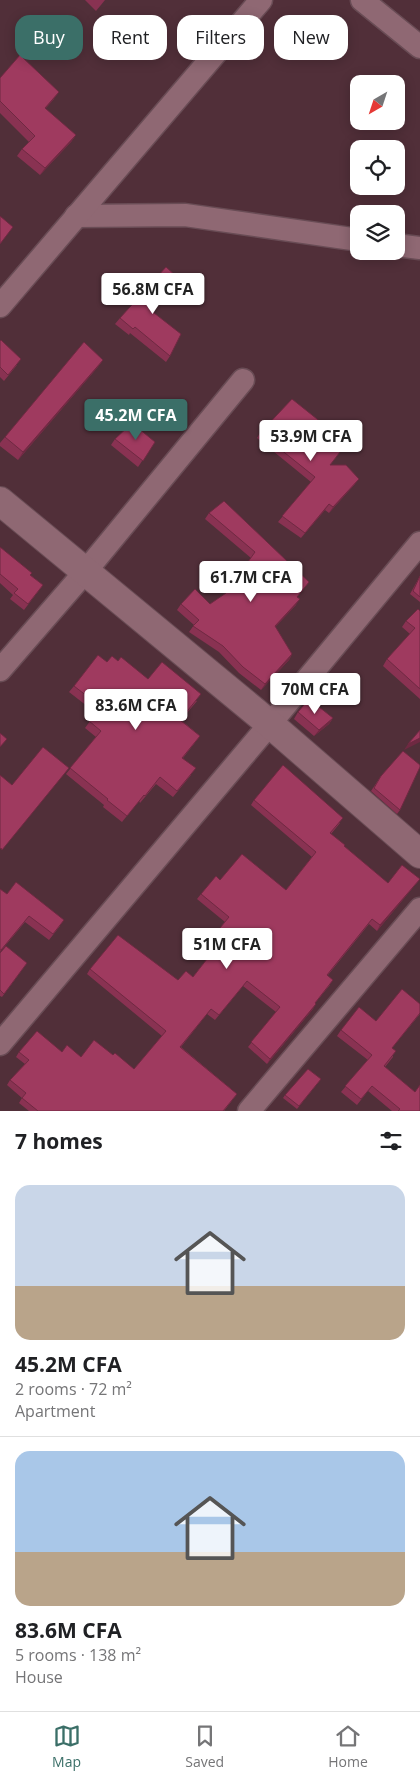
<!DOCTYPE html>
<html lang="en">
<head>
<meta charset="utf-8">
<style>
  body { margin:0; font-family:"Open Sans",sans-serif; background:#f6f6f6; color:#202124; height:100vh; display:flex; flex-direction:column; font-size:19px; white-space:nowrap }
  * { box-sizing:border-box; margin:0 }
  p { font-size:16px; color:#757577 }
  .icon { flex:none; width:28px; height:28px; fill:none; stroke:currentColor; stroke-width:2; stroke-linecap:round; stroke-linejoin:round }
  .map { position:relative; height:1111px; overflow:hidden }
  .side { display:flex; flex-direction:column; background:#fff; flex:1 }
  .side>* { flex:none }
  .hud { position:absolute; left:15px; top:15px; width:390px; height:45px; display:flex; gap:10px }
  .needle { width:32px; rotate:219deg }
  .fabs { position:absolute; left:350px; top:75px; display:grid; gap:10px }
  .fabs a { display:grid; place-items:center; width:55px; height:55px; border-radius:10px; background:#fff; box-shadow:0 2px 12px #0003; font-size:25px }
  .price { position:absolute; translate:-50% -42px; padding:0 11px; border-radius:5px; background:#fff; color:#222; font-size:16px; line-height:32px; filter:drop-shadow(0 1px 2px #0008) }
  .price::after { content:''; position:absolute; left:50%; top:30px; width:15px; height:11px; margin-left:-8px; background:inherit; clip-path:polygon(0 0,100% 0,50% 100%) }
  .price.current { background:#3b6f68; color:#fff }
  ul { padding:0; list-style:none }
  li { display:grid; align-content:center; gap:10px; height:265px; padding:0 15px }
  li+li { border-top:1px solid #e0e0e0 }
  li span { display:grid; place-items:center; height:155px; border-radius:15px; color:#555 }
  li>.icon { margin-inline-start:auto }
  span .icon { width:90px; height:90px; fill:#fffc; stroke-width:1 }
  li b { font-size:21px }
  h2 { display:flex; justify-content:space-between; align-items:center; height:60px; padding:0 15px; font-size:21px }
  .chip { padding:0 18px; border-radius:15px; background:#fff; box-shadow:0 2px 12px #0003; font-size:18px; line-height:45px }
  .chip.current { background:#3b6f68; color:#fff }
  .menu { display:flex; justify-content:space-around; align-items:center; height:70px; border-top:1px solid #e0e0e0; background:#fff; font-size:14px; color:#757577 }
  .menu a { display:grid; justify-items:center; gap:2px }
  .menu .current { color:#3b6f68 }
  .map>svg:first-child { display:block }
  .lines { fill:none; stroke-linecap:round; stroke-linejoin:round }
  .minor-casing { stroke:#694c55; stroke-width:25 }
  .tertiary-casing { stroke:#694c55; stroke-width:30 }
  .minor { stroke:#8f6873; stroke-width:22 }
  .tertiary { stroke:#8f6873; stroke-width:28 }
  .wall { fill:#893252 }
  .shaded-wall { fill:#6f2942 }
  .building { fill:#9f3a5f; stroke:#6f2942 }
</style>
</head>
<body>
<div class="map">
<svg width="420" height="1111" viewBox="0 0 420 1111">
  <rect width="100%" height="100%" fill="#512f39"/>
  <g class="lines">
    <g class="minor-casing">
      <g id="minor">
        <polyline points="362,0 420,47"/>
        <polyline points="76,216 185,215 359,240"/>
        <polyline points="396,245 420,248"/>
        <polyline points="0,306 261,0"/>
        <polyline points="0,670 85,572 243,380"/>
        <polyline points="0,1044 270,724 420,543"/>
        <polyline points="249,1111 420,909"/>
      </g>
    </g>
    <g class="tertiary-casing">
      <polyline id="tertiary" points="0,501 270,724 420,854"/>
    </g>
    <use href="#minor" class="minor"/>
    <use href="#tertiary" class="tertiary"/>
  </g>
  <g class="wall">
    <polygon points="85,0 105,0 96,11"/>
    <polygon points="0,78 54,99 45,109 76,135 71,142 40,175 17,156 22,149 29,142 0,113"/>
    <polygon points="176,276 150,309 170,356 166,362 130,333 129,335 115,324 120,318"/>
    <polygon points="0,341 17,365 4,381 0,377"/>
    <polygon points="103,360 97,368 18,460 0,446 0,443 5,437"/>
    <polygon points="260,433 330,465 355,484 329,513 325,510 301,538 278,522 311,482 257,438"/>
    <polygon points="115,439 155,442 138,467 111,445"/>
    <polygon points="209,513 309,582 297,597 296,605 275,627 292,654 289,660 261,690 239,673 219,652 189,632 194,625 177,610 181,604 210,604 226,594 251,558 205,519"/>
    <polygon points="0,547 30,575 43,585 24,610 10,599 13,595 0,583"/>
    <polygon points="420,576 420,602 410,594"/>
    <polygon points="420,611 420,699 383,666 387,659 410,634 402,627 406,621"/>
    <polygon points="118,661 148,679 197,701 181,720 200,736 183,758 191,775 173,797 156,784 140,803 139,801 122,822 103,807 104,805 66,774 96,737 85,728 96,713 69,692 74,686 107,662"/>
    <polygon points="298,712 333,718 329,724 314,736 294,719"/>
    <polygon points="381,776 400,810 397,814 371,791"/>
    <polygon points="254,800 340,823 331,834 344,846 388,883 420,879 377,931 369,924 328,975 330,985 315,1003 313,1009 267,1064 248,1047 276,1012 243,986 215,1020 207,1014 181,1047 237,1094 224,1111 29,1111 19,1103 22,1098 7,1085 10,1080 25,1064 16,1057 19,1052 62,1052 81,1057 113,1055 134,1069 162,1036 87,974 90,969 178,980 193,977 210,955 203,949 225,922 197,899 201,894 220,880 286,890 312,857 251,805"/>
    <polygon points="0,889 7,894 60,926 49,940 25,922 0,952"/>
    <polygon points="0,953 27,963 2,997 0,996"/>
    <polygon points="420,1014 392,1048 393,1057 385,1067 415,1092 420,1111 392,1111 368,1091 357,1105 341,1092 368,1060 337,1036 341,1030 376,1021"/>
    <polygon points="321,1079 297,1109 283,1098 285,1095"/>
  </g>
  <g class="shaded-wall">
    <polygon points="59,92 54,99 40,115 45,108"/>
    <polygon points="76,135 71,142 40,175 45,168"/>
    <polygon points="103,360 97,368 18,460 23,452"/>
    <polygon points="359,479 355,484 329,513 333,507"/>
    <polygon points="329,504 325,510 301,538 305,533"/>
    <polygon points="300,599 296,605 271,632 275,626"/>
    <polygon points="292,654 289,660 261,690 265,684"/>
    <polygon points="333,718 329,724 314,736 319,730"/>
    <polygon points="420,738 420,742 404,750 408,744"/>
    <polygon points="420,879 416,884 377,931 380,925"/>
    <polygon points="316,1004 313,1009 267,1064 270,1059"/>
  </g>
  <g class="building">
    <polygon points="20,55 59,92 45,108 76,135 45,168 22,149 35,136 0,101 0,78"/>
    <polygon points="0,216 13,227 0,244"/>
    <polygon points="166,267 176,276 149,309 181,334 170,356 135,327 133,329 120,318"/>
    <polygon points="1,340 21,359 8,375 0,367 0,341"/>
    <polygon points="84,342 103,360 23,452 5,437"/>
    <polygon points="292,399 347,443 330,465 346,465 359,479 333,507 329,504 305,533 282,516 315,477 260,433"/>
    <polygon points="132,423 155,442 143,461 115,439"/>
    <polygon points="224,501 309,582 297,597 300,599 275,626 292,654 265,684 243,667 223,646 193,626 199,620 181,604 195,589 210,604 226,593 255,552 209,513"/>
    <polygon points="0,547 32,573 30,575 43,585 28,604 14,593 18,589 0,574"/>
    <polygon points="420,576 420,597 413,591"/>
    <polygon points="418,609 420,611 420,689 387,659 415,628 406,621"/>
    <polygon points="98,655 107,662 112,656 118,661 121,657 148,679 162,662 201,694 180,720 200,736 182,758 196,768 177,791 160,777 145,796 144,795 127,816 107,800 108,799 70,768 101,731 89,721 101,707 74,686"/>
    <polygon points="309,699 333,718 319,730 298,712"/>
    <polygon points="420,730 420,738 408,744"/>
    <polygon points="0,733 7,739 0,747"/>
    <polygon points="43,747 69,768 2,850 1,848 0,849 0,775 12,785"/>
    <polygon points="403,751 420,765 420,767 400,810 374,788 381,776"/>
    <polygon points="283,765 343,818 330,833 345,845 344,846 388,883 402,865 420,879 380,925 372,919 327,975 333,980 315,1003 316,1004 270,1059 251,1042 280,1007 247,981 219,1015 211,1009 180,1047 237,1094 223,1111 38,1111 22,1098 26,1093 10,1080 29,1060 19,1052 37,1031 62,1052 67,1045 81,1057 94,1040 113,1055 115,1053 134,1069 166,1031 90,969 118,935 178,980 186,971 193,977 214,950 207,944 229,917 201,894 216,876 220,880 242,854 286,890 316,852 254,800"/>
    <polygon points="16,882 64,920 53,934 29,916 1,950 0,950 0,889 7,894"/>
    <polygon points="6,946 27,963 4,994 0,990 0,953"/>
    <polygon points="402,989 420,1004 420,1013 392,1048 396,1051 384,1066 415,1092 420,1085 420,1111 398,1111 400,1109 372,1086 361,1099 345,1086 372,1055 341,1030 359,1007 376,1021"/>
    <polygon points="308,1069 321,1079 299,1106 285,1095"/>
  </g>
</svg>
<div class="fabs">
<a><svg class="needle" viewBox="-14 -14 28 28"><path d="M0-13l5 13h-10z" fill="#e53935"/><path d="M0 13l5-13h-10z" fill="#757577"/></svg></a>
<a><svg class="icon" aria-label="locate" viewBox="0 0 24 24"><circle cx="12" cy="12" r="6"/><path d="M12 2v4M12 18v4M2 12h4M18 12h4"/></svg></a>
<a><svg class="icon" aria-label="layers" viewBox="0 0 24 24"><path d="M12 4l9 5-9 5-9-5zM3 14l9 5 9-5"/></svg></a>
</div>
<b class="price" style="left:153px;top:315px">56.8M CFA</b>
<b class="price current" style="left:136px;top:441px">45.2M CFA</b>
<b class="price" style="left:311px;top:462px">53.9M CFA</b>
<b class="price" style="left:251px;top:603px">61.7M CFA</b>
<b class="price" style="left:315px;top:715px">70M CFA</b>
<b class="price" style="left:136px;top:731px">83.6M CFA</b>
<b class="price" style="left:227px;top:970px">51M CFA</b>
<div class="hud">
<a class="chip current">Buy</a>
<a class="chip">Rent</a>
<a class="chip">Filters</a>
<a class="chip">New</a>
</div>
</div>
<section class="side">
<h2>7 homes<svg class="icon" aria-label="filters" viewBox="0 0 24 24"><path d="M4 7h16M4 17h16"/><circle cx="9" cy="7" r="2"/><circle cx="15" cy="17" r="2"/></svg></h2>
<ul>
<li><span style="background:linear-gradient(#c9d6e8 65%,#b9a48a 0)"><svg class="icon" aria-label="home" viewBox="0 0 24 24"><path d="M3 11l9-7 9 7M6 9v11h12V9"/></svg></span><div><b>45.2M CFA</b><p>2 rooms · 72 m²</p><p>Apartment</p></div></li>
<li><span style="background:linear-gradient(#a9c7e8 65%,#b9a48a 0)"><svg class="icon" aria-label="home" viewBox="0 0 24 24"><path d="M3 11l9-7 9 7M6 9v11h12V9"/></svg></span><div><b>83.6M CFA</b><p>5 rooms · 138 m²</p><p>House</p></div></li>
</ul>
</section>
<nav class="menu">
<a class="current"><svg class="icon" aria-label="map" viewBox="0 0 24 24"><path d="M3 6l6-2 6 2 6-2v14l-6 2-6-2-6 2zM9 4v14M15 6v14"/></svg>Map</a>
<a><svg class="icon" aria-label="saved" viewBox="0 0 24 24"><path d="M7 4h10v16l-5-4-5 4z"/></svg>Saved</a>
<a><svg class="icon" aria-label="home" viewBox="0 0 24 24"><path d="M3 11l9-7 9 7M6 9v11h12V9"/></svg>Home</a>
</nav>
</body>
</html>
